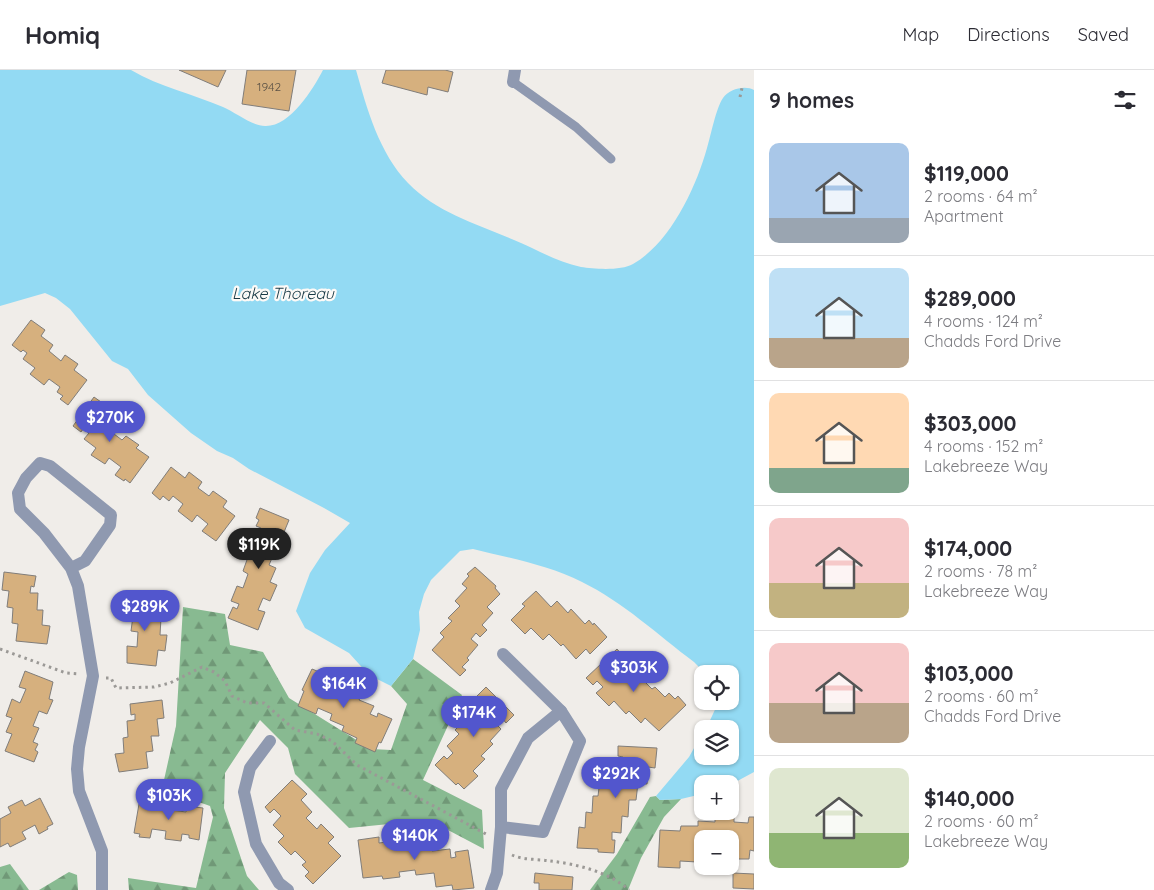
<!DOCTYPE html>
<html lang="en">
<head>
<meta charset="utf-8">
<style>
  body { margin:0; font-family:Quicksand,sans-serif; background:#f7f7f7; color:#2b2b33; height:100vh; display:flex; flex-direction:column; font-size:19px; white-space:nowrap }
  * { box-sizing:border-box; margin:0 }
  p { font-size:16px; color:#7c7c81 }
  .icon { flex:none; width:28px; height:28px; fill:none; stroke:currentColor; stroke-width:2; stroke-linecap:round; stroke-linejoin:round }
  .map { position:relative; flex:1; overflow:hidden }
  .drawer { display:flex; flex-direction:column; background:#fff; width:400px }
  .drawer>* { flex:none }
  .buttons { position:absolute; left:694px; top:595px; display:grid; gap:10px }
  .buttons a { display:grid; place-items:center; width:45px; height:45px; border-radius:10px; background:#fff; box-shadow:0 1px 4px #0004; font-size:25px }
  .price { position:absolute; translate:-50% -42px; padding:0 11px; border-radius:18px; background:#5256cd; color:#fff; font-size:16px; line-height:32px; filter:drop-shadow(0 1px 2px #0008) }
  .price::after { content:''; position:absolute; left:50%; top:30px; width:15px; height:11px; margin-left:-8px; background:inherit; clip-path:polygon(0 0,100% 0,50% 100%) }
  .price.current { background:#222; color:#fff }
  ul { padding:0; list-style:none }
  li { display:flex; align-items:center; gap:15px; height:125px; padding:0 15px }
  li+li { border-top:1px solid #e1e1e2 }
  li span { display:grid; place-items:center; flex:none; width:140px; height:100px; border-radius:10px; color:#555 }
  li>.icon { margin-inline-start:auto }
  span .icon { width:60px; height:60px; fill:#fffc; stroke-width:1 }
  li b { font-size:21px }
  h2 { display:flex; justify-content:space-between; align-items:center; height:60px; padding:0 15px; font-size:21px }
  header { display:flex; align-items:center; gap:30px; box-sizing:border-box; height:70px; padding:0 25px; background:#fff; border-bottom:1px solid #e1e1e2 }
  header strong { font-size:24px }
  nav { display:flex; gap:28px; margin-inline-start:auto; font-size:18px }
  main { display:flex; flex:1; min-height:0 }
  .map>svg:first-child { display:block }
  .forest { fill:url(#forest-firs) }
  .water { fill:#93daf3 }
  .building { fill:#d6b07e; stroke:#807d7a }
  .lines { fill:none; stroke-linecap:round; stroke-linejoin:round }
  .path { stroke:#9b9996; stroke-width:3; stroke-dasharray:2.5 4; stroke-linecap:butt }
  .service { stroke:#8f99b0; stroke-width:9 }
  .minor { stroke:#8f99b0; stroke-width:12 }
  .labels { text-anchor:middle; stroke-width:4.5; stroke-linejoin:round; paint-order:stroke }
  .number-label { font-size:12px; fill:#5c5245 }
  .water-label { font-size:16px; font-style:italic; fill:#183945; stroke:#fdfaf7 }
</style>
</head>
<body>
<header>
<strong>Homiq</strong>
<nav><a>Map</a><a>Directions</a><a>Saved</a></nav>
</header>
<main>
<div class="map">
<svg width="754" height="820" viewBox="0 0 754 820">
  <defs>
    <pattern id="forest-firs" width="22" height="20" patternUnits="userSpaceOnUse" patternTransform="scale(1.25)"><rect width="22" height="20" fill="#88ba91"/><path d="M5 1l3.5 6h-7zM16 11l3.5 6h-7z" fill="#709877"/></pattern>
  </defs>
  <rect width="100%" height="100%" fill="#f0ede9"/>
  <g class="forest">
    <polygon points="183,537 225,544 230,575 263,582 289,628 371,679 391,680 407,634 391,616 413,589 462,625 423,710 482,740 484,779 429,750 349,758 295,704 288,678 260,650 225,703 224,738 247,806 259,820 129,820 128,808 196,818 213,747 210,736 162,719 176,656"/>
    <polygon points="656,726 660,730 681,729 664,747 641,788 628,820 590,820 617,784 650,727"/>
    <polygon points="10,794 29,820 0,820 0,797"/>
    <polygon points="69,802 77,805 78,820 39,820"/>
  </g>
  <path class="water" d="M0 0H131C160 17 193 24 223 37 235 42 252 56 265 56 290 57 313 19 323 0H356C367 39 379 83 408 113 437 143 477 154 514 170 536 179 557 192 581 197 594 199 621 201 633 194 670 173 696 118 707 78 711 65 716 38 723 28 729 19 745 15 754 20V702L730 715 702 714V724L681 729 660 730 656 726 689 687 702 664V686H730V659H706L719 631H730V604H706L694 592C658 565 623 532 582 512 548 495 509 488 473 479L460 481 431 510 424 524 419 542 420 560 413 589 391 616 369 605 349 583 305 558 296 541 310 503 325 480 350 453 324 438 249 399 233 388 217 381 191 363 148 325 128 299 112 291 70 239 56 228 45 223 0 236Z"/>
  <g class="building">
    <polygon points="179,0 226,0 218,17"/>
    <polygon points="247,0 296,0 289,41 242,34"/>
    <polygon points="386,0 445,0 453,2 448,22 428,17 427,25 382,13"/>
    <polygon points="31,250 45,260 41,266 53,275 49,281 61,291 65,285 78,294 74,300 87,310 68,335 60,329 63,326 57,322 60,317 49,309 44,315 30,304 35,298 23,289 27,283 23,280 21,282 12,275"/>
    <polygon points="94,327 101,332 98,335 106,341 102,347 114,356 110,361 122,370 126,366 139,375 136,378 149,387 130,413 125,409 124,411 115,405 121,397 109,388 105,394 91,385 96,378 84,369 89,363 83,359 81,362 73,356"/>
    <polygon points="171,397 185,408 189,402 202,412 198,418 209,426 213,421 227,431 223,437 235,446 216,471 202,461 208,454 197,445 192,452 178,441 183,434 173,426 169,431 163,426 160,430 152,423"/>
    <polygon points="260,438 289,450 282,467 288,469 282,484 275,481 269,495 276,498 270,512 277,515 270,531 263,528 258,540 265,542 258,560 228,548 233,537 237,539 239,534 231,531 237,516 243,518 248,504 243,501 248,487 242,484 249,469 256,471 261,458 256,456 259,450 256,448"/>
    <polygon points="475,497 496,516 495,518 500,524 487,537 493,543 482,555 487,560 480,567 476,563 471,569 478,575 467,588 469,590 462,597 466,600 460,606 432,580 444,567 440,563 452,551 448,548 460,536 455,531 467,518 462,514 469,506 467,504"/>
    <polygon points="4,502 36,506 34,517 31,516 30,523 38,523 37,540 43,540 42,555 50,556 47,574 16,571 18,554 12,553 13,538 7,537 9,521 2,520"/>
    <polygon points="536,521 551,537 557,531 568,543 571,539 585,554 589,550 593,555 594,553 607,567 590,584 586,579 576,589 563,574 561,576 549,564 543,570 531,558 525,564 511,550 525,536 522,534"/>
    <polygon points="127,527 159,530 156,547 161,548 160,565 167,565 165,581 158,580 156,596 127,593 127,576 137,577 138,562 131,561 133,546 128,545 129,538 125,537"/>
    <polygon points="617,579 623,586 621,588 628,595 623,599 634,610 639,606 652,619 655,617 665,627 669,623 675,629 678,626 686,635 659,661 645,648 641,653 629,641 626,644 614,631 609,636 596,623 603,617 597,611 593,615 586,608"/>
    <polygon points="312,599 332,607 333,604 348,611 346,617 362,624 359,630 374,636 370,644 377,647 378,643 392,649 381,673 379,672 375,682 355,673 357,668 342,661 344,656 330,650 332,644 318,638 316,644 298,636 304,621 302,620"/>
    <polygon points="25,601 53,612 49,629 53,630 47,644 39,641 33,656 39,658 33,672 38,674 35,680 38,682 34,692 5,681 12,664 6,662 12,648 6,646 12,629 20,633 26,619 19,617"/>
    <polygon points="486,617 514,645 506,653 503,649 497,655 501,659 490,671 493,674 481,686 485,689 473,701 478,706 464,719 458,713 456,715 435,695 444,686 447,689 453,683 447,676 459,664 455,660 466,649 463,646 476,633 473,630"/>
    <polygon points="162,630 164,648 157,649 159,666 151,666 153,681 146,682 148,698 119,702 115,684 124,683 123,668 128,667 127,651 135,650 135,644 131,645 130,634"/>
    <polygon points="618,676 657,678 655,698 648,697 647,714 638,713 636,730 629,730 628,747 622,746 621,763 612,762 612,770 615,770 614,783 598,782 598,779 577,778 579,757 585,758 586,742 592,743 593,726 598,726 599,718 603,718 604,709 611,710 612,694 623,694 623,687 618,686"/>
    <polygon points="292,710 307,724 301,730 312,742 306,748 317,759 321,754 334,767 328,773 341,786 313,814 305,806 309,802 302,795 306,792 295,781 291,785 278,772 284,766 273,755 281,746 274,739 270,743 265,737"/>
    <polygon points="40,728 53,754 47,757 48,759 39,764 35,755 22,762 26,769 10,777 8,773 0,777 0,749 11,743 8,737 22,730 25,736"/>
    <polygon points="156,731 172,733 171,740 186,742 187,736 203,738 199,770 189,768 189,765 182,764 181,771 165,769 166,761 152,759 150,768 139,767 140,764 134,763 139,734 155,737"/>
    <polygon points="715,745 734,746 734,752 748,753 749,747 754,747 754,781 750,780 749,789 731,789 730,769 702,769 702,787 697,786 697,792 680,791 680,798 658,797 660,760 680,761 681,756 698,756 698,751 715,752"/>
    <polygon points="411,765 411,771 430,769 432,781 450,779 451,788 456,787 455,782 468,780 474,818 453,820 452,815 436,817 434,803 416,805 415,800 399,802 400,807 383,809 382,806 363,808 358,770 379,767 379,773 395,771 395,767"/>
    <polygon points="535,803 573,807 572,820 539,820 539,813 534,813"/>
    <polygon points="733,803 754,804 754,819 733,818"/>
  </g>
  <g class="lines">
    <g class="path">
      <polyline points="740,27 742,18"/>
      <polyline points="0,579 66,603 80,604"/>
      <polyline points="106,608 111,608 116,618 154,617 170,613 202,597 214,602 225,611 232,626 247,633 264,633 295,660 317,664 332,671 357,695 486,764"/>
      <path d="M512 785C523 790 538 789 550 791 577 794 609 802 629 820"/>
    </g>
    <polyline class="service" points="513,12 576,57 611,89"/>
    <g class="minor">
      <polyline points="513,12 515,0"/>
      <polyline points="71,498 85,491 110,455 111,445 50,396 40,393 26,408 18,423 20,439 44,463 71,498 78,516 93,606 79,677 77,699 79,721 102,781 102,820"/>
      <polyline points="503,584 561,641"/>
      <polygon points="561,641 580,671 543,762 501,757 501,719 528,668"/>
      <polyline points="270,671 250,698 244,722 256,774 279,813 288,820"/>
      <polyline points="491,820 497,803 501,757"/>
    </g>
  </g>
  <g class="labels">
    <g class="number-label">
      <text x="269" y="21">1942</text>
    </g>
    <g class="water-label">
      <text x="283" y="229">Lake Thoreau</text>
    </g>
  </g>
</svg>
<div class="buttons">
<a><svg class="icon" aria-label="locate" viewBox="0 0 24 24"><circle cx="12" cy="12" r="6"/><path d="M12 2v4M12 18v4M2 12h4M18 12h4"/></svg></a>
<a><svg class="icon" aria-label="layers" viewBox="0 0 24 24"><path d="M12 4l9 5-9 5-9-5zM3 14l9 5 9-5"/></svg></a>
<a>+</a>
<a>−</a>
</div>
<b class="price" style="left:110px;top:373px">$270K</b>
<b class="price current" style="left:259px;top:500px">$119K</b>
<b class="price" style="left:145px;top:562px">$289K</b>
<b class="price" style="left:634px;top:623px">$303K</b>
<b class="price" style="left:344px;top:639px">$164K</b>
<b class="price" style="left:474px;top:668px">$174K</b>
<b class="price" style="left:616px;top:729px">$292K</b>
<b class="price" style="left:169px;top:751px">$103K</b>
<b class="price" style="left:415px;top:791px">$140K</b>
</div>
<section class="drawer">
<h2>9 homes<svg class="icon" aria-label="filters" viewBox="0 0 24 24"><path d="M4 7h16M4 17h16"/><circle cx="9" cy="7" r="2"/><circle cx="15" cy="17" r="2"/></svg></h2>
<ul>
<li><span style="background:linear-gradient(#a9c7e8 75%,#9aa5b1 0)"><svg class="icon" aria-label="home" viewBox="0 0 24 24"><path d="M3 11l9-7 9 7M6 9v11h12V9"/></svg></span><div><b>$119,000</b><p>2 rooms · 64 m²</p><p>Apartment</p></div></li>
<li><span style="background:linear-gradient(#bfe0f5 70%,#b9a48a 0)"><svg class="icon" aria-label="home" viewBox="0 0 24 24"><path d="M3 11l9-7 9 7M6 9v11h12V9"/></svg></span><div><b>$289,000</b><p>4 rooms · 124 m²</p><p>Chadds Ford Drive</p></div></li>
<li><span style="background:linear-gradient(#ffd9b3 75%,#7fa58c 0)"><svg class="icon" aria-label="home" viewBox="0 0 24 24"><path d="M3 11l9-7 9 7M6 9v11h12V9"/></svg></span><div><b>$303,000</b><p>4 rooms · 152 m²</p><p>Lakebreeze Way</p></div></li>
<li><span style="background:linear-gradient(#f6c9c9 65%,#c2b280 0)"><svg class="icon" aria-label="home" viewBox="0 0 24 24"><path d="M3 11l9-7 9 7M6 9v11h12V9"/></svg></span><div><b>$174,000</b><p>2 rooms · 78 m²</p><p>Lakebreeze Way</p></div></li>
<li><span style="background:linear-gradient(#f6c9c9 60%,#b9a48a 0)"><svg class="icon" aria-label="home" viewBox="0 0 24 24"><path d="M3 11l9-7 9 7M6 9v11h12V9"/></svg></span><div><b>$103,000</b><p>2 rooms · 60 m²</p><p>Chadds Ford Drive</p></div></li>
<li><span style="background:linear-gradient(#dfe7d0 65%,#8fb573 0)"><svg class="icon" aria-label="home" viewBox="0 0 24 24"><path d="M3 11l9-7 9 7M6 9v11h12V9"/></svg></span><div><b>$140,000</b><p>2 rooms · 60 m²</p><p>Lakebreeze Way</p></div></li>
</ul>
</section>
</main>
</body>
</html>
